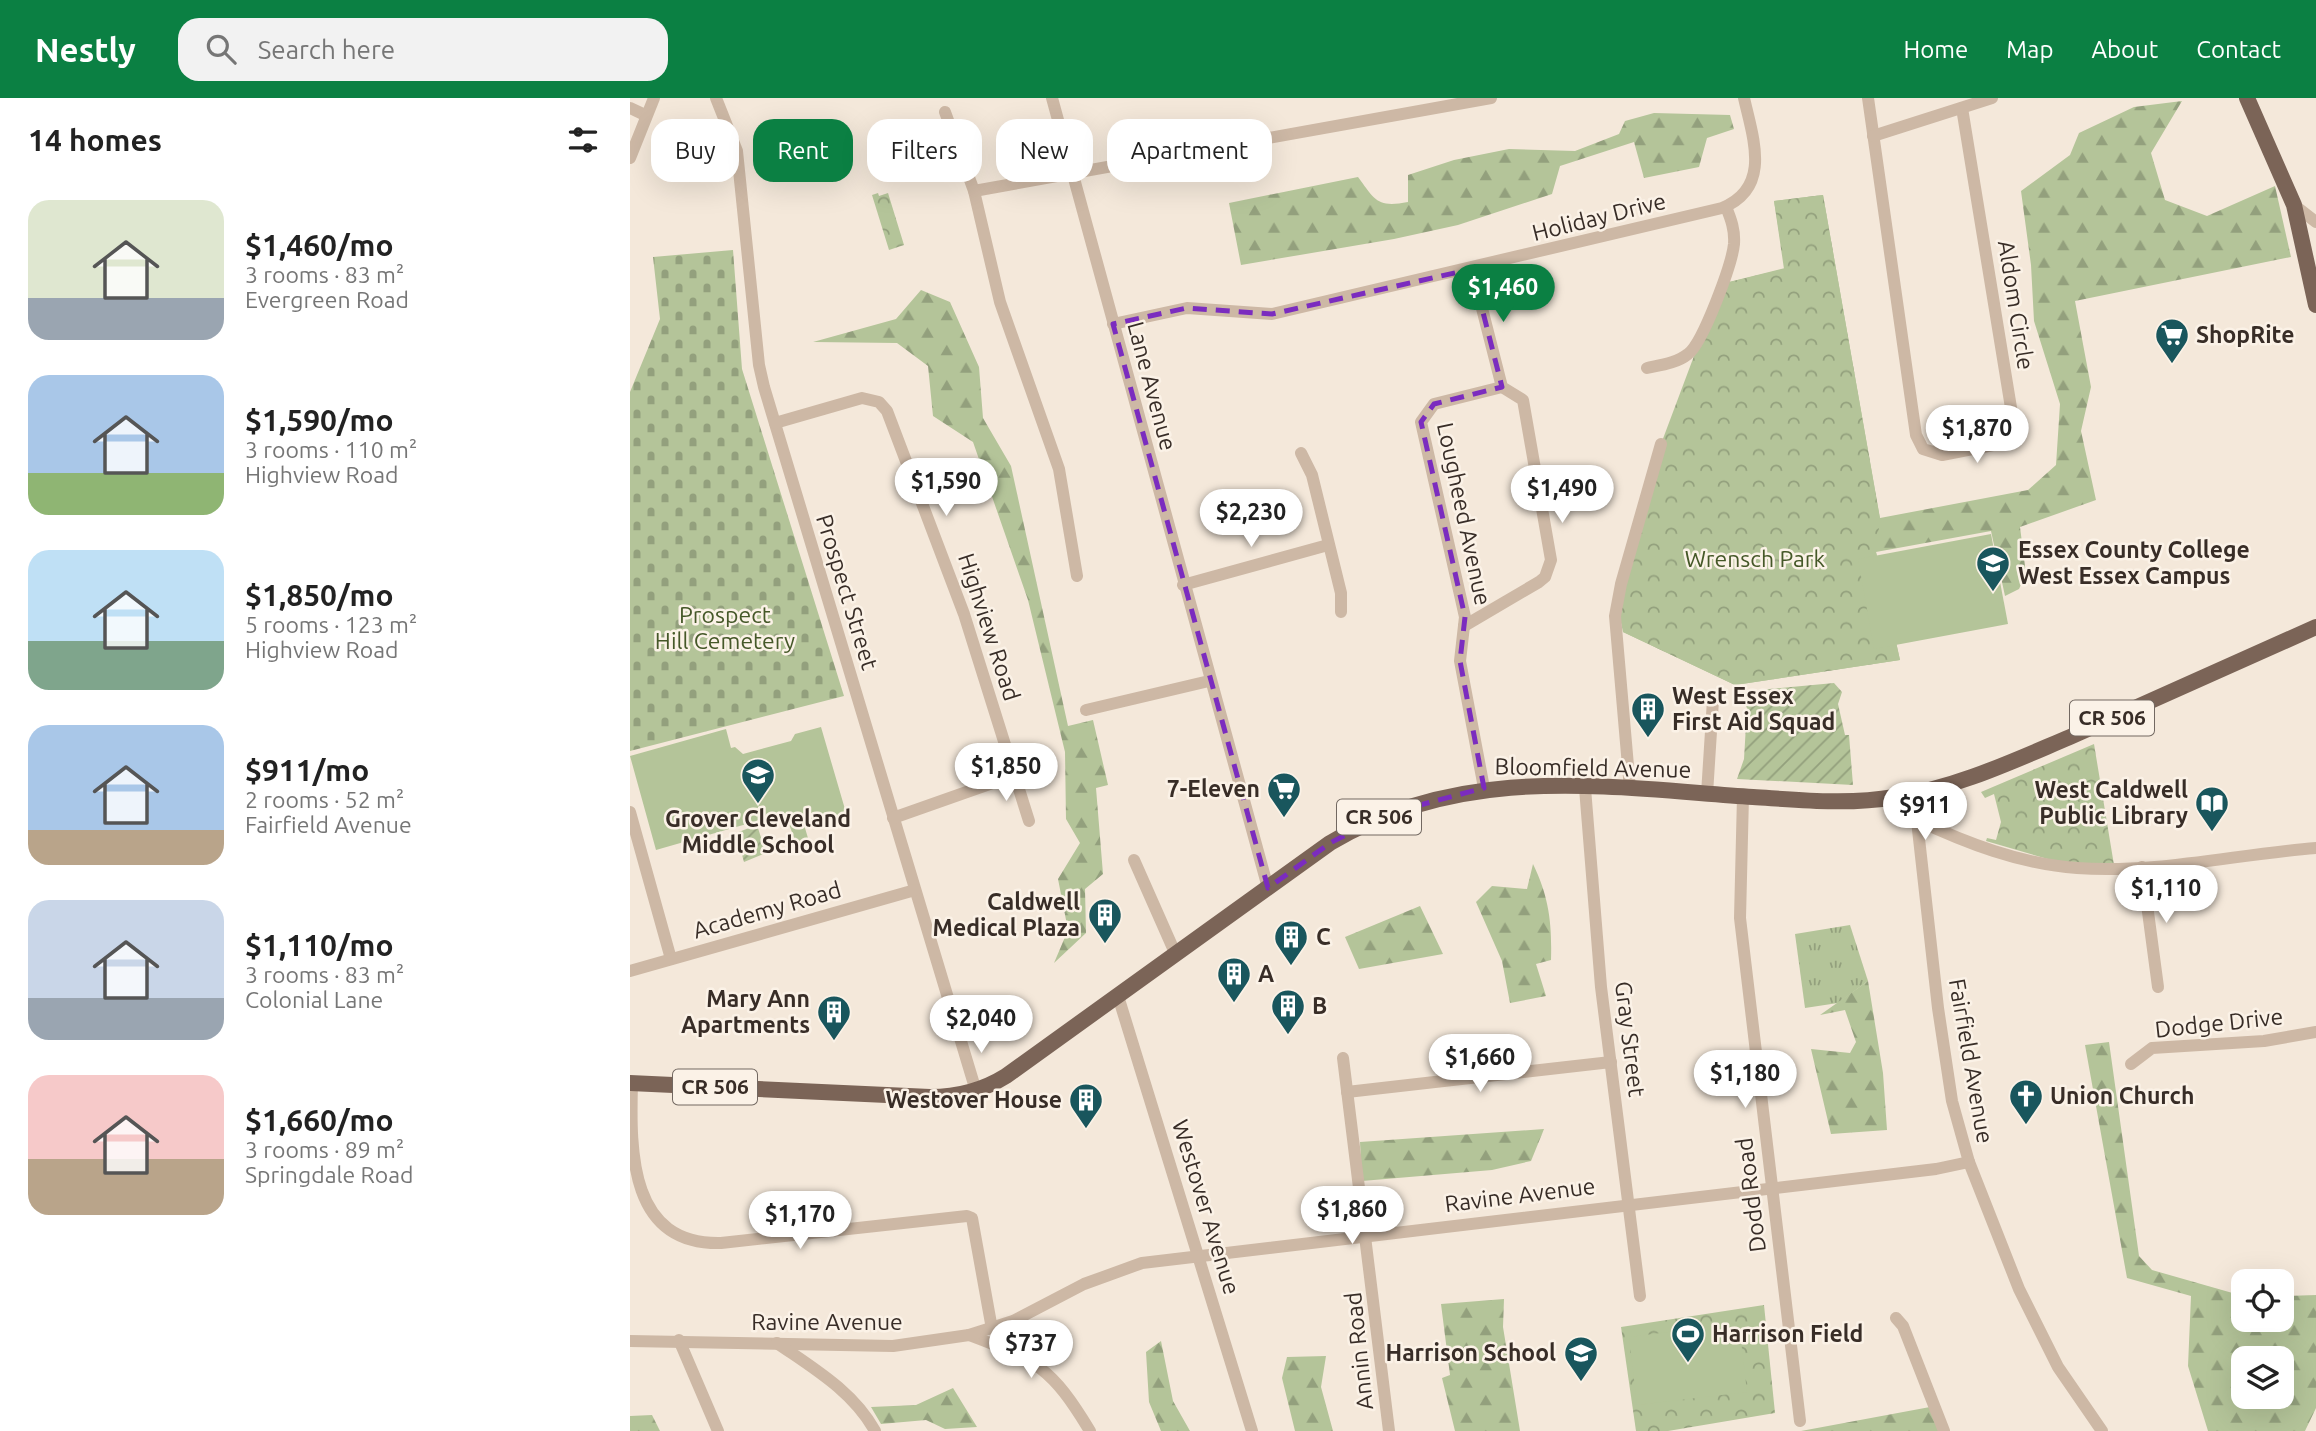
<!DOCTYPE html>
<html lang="en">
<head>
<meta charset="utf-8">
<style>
  body { margin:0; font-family:Ubuntu,sans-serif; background:#f2f2f2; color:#222; height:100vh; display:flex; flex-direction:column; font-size:26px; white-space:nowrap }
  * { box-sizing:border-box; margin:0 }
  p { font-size:23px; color:#767676 }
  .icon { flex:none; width:38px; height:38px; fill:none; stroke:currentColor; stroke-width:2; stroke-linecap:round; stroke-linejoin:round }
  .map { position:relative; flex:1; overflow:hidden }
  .side { display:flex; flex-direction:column; background:#fff; width:630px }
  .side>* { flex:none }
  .top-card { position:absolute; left:21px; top:21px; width:665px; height:63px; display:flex; gap:14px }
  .fabs { position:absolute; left:1601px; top:1171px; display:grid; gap:14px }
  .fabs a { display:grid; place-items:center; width:63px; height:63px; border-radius:14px; background:#fff; box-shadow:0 7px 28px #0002; font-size:35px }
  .price { position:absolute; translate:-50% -60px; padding:0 16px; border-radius:24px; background:#fff; color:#222; font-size:23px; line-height:46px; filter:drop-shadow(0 2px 4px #0008) }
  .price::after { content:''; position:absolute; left:50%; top:42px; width:21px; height:16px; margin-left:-10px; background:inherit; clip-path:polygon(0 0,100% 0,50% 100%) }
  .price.active { background:#0b8043; color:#fff }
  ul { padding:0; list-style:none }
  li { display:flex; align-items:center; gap:21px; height:175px; padding:0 28px }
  li span { display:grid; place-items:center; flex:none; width:196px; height:140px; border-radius:21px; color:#555 }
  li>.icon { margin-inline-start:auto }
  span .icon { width:84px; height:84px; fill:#fffc; stroke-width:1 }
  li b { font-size:30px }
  h2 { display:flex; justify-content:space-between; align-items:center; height:84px; padding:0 28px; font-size:30px }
  .tag { padding:0 24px; border-radius:21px; background:#fff; box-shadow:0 7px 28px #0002; font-size:24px; line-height:63px }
  .tag.active { background:#0b8043; color:#fff }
  header { display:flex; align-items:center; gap:42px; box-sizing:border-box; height:98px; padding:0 35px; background:#0b8043; color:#fff }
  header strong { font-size:33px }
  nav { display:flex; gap:38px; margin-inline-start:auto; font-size:24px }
  .search { width:490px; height:63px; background:#f2f2f2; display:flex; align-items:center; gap:18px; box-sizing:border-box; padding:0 24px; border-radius:21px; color:#767676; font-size:26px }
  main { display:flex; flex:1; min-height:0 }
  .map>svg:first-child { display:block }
  .grass { fill:url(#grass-tufts) }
  .forest { fill:url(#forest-firs); fill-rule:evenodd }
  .cemetery { fill:url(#cemetery-stones) }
  .park { fill:url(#park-crowns) }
  .garden { fill:url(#garden-furrows) }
  .pitch { fill:#b4c499 }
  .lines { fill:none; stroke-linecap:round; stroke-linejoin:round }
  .minor { stroke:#cdb8a5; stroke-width:12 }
  .major { stroke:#7b6457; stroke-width:16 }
  .marked { fill:none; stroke:#7b2cbf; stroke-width:5; stroke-dasharray:14 9; stroke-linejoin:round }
  .labels { text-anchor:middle; stroke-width:5; stroke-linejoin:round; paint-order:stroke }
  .shield { fill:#fbf2e7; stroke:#726861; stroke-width:2 }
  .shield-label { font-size:21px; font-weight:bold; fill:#382d27 }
  .street-label { font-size:23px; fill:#382d27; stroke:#fbf2e7 }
  .poi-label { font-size:23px; font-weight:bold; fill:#382d27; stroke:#fbf2e7; text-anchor:start }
  .park-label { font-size:23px; fill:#455828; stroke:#fbf2e7 }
</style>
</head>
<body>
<header>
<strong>Nestly</strong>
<div class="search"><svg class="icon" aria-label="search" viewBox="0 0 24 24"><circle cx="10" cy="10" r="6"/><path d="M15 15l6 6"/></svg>Search here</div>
<nav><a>Home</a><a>Map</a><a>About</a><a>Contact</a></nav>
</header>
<main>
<section class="side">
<h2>14 homes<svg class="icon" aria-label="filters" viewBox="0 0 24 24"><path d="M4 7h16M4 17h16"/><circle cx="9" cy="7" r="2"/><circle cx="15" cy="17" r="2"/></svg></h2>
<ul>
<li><span style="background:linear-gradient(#dfe7d0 70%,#9aa5b1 0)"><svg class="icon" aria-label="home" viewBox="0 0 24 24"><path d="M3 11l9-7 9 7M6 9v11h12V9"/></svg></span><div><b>$1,460/mo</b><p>3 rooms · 83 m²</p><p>Evergreen Road</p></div></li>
<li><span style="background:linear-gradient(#a9c7e8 70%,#8fb573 0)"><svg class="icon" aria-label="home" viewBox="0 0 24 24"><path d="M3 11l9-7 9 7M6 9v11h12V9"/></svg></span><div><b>$1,590/mo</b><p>3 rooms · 110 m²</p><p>Highview Road</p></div></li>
<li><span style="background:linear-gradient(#bfe0f5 65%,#7fa58c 0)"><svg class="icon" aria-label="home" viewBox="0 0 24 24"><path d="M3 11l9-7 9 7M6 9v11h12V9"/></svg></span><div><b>$1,850/mo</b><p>5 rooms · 123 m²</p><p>Highview Road</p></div></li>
<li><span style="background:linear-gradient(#a9c7e8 75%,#b9a48a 0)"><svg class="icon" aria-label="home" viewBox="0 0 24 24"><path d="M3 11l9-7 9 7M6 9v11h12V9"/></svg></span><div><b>$911/mo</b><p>2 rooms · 52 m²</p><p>Fairfield Avenue</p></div></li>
<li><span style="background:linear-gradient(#c9d6e8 70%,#9aa5b1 0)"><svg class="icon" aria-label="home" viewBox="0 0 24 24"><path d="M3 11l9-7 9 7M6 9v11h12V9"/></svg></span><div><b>$1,110/mo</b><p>3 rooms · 83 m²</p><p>Colonial Lane</p></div></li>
<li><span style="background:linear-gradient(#f6c9c9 60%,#b9a48a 0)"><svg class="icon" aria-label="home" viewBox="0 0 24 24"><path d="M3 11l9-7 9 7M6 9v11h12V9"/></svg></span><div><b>$1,660/mo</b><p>3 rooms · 89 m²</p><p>Springdale Road</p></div></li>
</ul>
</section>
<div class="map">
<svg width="1686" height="1333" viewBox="0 0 1686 1333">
  <defs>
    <pattern id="grass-tufts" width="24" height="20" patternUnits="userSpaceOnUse" patternTransform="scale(1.75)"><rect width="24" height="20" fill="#b4c499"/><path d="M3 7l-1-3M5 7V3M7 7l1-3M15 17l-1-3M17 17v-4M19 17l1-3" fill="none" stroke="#93a07d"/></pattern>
    <pattern id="forest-firs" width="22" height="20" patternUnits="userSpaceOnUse" patternTransform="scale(1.75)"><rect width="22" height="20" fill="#b4c499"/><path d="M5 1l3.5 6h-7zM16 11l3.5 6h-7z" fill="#93a07d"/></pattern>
    <pattern id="cemetery-stones" width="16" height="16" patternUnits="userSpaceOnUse" patternTransform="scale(1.75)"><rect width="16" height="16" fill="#b4c499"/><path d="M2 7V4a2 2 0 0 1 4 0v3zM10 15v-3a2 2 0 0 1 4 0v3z" fill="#93a07d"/></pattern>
    <pattern id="park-crowns" width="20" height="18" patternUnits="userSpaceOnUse" patternTransform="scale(1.75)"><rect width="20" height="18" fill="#b4c499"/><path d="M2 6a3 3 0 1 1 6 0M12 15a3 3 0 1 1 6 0" fill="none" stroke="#93a07d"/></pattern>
    <pattern id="garden-furrows" width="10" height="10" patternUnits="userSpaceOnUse" patternTransform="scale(1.75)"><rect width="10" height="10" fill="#b4c499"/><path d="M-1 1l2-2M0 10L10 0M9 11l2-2" fill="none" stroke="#93a07d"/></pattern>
  </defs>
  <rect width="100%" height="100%" fill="#f4e8da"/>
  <polygon class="grass" points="1220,827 1238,883 1208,905 1175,910 1165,836"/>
  <g class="forest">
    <polygon points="1552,3 1521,55 1535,102 1577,118 1645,88 1661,159 1445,203 1461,289 1451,333 1466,402 1390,429 1396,476 1389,491 1375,498 1361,433 1246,454 1270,562 1105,587 993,534 1091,186 1155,170 1144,103 1193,97 1250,420 1398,392 1426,367 1430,306 1404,223 1401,167 1391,93 1440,57 1449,35 1504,9"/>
    <path d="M1024 15 1100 17 1104 31 1077 40 1069 69 1014 80 1004 44 930 68 922 96 828 127 764 141 611 167 599 105 728 79C745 102 747 110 778 104V77L824 62 879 51 945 53 989 36 995 23Z"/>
    <polygon points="291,192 320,204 349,269 353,320 381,368 438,628 463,622 478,687 466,690 473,776 455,791 456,835 424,865 438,832 428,781 450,745 436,721 435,654 398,502 343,344 303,318 298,268 267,245 183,244 266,221"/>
    <path d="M903 766C919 799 922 825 921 862L906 866 916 898 880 905 872 863 846 804 862 788 897 791Z"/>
    <polygon points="790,808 813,856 729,871 715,839"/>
    <polygon points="1238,883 1253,975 1257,1032 1201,1036 1181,951 1220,955 1226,944 1215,912 1190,917"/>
    <path d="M1479 944 1509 1158 1522 1172 1613 1198 1614 1222H1652V1198L1686 1197V1310L1675 1333H1578L1558 1268 1561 1198 1497 1180 1455 947ZM1614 1260H1652V1298H1614Z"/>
    <polygon points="914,1031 901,1063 862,1072 732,1083 730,1044"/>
    <polygon points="874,1201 873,1229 890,1333 825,1333 812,1280 820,1277 811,1206"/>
    <polygon points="531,1243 543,1303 560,1333 531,1333 519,1304 516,1254"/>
    <polygon points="696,1258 691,1289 703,1333 665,1333 652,1280 657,1259"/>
    <polygon points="323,1290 347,1329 315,1331 296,1322 251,1326 241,1309 286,1307"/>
    <polygon points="1300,1309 1316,1333 1171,1333"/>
    <polygon points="22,1317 30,1333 0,1333 0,1318"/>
  </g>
  <polygon class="cemetery" points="103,152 112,271 214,598 0,653 0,294 30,221 23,159"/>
  <g class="park">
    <polygon points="248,95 249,98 258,95 274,147 259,152 242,97"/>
    <polygon points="1193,97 1250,421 1246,454 1270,562 1105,587 993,534 987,507 1031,346 1091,186 1154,171 1144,103"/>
    <polygon points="1464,646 1484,767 1435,766 1356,743 1357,740 1366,742 1371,724 1364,696 1355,700 1351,694"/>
    <polygon points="1134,1207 1145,1315 1038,1333 1006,1333 991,1229"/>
  </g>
  <g class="garden">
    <polygon points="1204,585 1212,594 1208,606 1215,637 1219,637 1223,687 1107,681 1114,661 1117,610 1114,605 1118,593"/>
    <polygon points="127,727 136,755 114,764 106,735"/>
  </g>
  <g class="pitch">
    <polygon points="1361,436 1378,526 1244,551 1228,461"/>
    <polygon points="191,629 217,718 175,730 180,747 168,751 155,715 26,752 0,658 96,631 101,650 105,649 113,656 161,643 165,636"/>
    <polygon points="1109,1225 1117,1294 1007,1307 999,1239"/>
  </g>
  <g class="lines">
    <g class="minor">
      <polyline points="86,0 107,53 129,267 134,289 346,993"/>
      <polyline points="422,0 638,790"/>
      <polyline points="1238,0 1286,337 1293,351 1312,357 1368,346 1379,338 1384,328 1332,10"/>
      <polyline points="0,10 15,17"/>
      <polyline points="315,14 344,93 370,204 429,371 447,478"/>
      <polyline points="1243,38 1362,0"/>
      <polyline points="0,60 24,0"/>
      <polyline points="344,93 861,0"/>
      <polyline points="1664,107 1686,124"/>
      <path d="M483 226 557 210 642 216 1092 110C1142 90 1123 40 1114 0"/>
      <path d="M1017 270C1031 267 1047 265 1058 256 1073 245 1102 166 1104 146 1105 132 1101 121 1096 109"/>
      <polyline points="145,325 232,300 249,304 257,313 334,516 399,723"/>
      <polyline points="671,355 682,377 711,495 711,514"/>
      <polyline points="553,487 698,447"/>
      <polyline points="834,528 909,484 915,479 921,462 893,302 872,289 842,171"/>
      <polyline points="456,612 579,583"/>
      <polyline points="854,690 830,563 835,519 791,324 804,306 872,289"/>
      <polyline points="955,690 971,889 1010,1198"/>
      <polyline points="1000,691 985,518 991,486 1031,346"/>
      <polyline points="1077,696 1083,602"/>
      <polyline points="1284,696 1308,910 1322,1003 1339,1064 1389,1191 1428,1269 1472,1333"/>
      <polyline points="1113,698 1110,820 1170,1323"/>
      <polyline points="0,714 41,861"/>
      <polyline points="263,720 385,677"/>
      <path d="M1285 721C1336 745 1390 766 1447 770 1526 776 1607 756 1686 750"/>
      <polyline points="504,762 546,857"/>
      <polyline points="1512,769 1528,889"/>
      <polyline points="0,873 285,792"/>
      <polyline points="488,898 622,1333"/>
      <polyline points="713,960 759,1333"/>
      <polyline points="1501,966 1522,950 1634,943 1686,934"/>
      <path d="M2 985C0 1056 0 1147 91 1145L337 1118 342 1120 362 1231"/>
      <polyline points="717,994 981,964"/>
      <polyline points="1266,1220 1273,1228 1314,1333"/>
      <path d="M339 1237C408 1263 421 1269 460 1333"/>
      <polyline points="49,1242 88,1333"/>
      <polyline points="0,1243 263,1248 339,1237 383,1223 454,1186 512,1165 1306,1071 1339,1064"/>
      <path d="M147 1245C183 1270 223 1293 245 1333"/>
    </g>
    <g class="major">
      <polyline points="1617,0 1664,107 1686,207"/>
      <path d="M0 985 300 999C328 999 352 993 376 978L700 745C833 665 976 689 1123 699 1170 702 1218 707 1265 699 1326 690 1383 663 1440 639 1522 603 1604 566 1686 529"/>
    </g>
  </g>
  <path class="marked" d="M842 171 872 289 804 306 791 324 835 519 830 563 854 690 756 716 700 745 638 790 483 226 557 210 642 216Z"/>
  <defs>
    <g id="supermarket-pin" transform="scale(1.75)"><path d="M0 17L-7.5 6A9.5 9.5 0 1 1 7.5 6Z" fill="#19565d" stroke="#fbf2e7"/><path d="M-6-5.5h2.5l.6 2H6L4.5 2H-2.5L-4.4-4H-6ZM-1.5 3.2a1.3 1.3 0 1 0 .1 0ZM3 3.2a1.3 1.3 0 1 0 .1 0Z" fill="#fff"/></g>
    <g id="university-pin" transform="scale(1.75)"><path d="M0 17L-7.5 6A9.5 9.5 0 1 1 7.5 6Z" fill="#19565d" stroke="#fbf2e7"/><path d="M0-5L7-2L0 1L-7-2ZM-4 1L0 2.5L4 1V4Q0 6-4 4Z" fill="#fff"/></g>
    <g id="building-pin" transform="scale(1.75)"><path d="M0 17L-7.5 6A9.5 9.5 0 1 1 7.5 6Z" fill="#19565d" stroke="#fbf2e7"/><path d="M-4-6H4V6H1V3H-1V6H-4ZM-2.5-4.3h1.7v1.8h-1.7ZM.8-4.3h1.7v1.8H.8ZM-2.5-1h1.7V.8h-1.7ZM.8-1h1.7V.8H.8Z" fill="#fff"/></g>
    <g id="school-pin" transform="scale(1.75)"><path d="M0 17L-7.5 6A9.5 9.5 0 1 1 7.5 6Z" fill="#19565d" stroke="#fbf2e7"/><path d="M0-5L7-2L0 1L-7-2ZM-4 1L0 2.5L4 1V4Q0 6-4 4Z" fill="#fff"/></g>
    <g id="library-pin" transform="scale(1.75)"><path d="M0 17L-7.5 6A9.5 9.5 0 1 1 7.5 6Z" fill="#19565d" stroke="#fbf2e7"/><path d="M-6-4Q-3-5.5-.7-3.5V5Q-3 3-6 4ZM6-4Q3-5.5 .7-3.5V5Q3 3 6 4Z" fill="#fff"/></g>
    <g id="church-pin" transform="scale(1.75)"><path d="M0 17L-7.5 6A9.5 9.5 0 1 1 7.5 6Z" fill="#19565d" stroke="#fbf2e7"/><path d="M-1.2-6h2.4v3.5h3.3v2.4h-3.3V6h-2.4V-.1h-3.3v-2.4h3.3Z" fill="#fff"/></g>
    <g id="stadium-pin" transform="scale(1.75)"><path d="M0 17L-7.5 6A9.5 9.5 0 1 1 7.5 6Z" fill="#19565d" stroke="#fbf2e7"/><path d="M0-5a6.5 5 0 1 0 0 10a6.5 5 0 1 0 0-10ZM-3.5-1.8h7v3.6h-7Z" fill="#fff"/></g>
  </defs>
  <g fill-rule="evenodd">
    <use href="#supermarket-pin" x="1542" y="237"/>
    <use href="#university-pin" x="1363" y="465"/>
    <use href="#building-pin" x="1018" y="611"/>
    <use href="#school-pin" x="128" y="677"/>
    <use href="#supermarket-pin" x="654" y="691"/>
    <use href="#library-pin" x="1582" y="705"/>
    <use href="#building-pin" x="475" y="817"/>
    <use href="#building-pin" x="661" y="839"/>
    <use href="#building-pin" x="604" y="876"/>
    <use href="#building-pin" x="658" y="908"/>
    <use href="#building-pin" x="204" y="914"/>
    <use href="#church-pin" x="1396" y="998"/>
    <use href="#building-pin" x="456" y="1002"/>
    <use href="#stadium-pin" x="1058" y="1236"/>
    <use href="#school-pin" x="951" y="1255"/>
  </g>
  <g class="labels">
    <g class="shield">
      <rect x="1440" y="602.5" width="84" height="35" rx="5"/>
      <rect x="707" y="701.5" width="84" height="35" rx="5"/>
      <rect x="43" y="971.5" width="84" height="35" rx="5"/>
    </g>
    <g class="shield-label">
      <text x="1482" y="627">CR 506</text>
      <text x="749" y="726">CR 506</text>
      <text x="85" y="996">CR 506</text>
    </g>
    <g class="street-label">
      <text transform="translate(969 119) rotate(-14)" y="8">Holiday Drive</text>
      <text transform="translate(1386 207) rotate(81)" y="8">Aldom Circle</text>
      <text transform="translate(522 288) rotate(75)" y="8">Lane Avenue</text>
      <text transform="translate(834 416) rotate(78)" y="8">Lougheed Avenue</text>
      <text transform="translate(217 494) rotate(73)" y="8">Prospect Street</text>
      <text transform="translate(359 529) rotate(72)" y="8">Highview Road</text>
      <text transform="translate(963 670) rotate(1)" y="8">Bloomfield Avenue</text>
      <text transform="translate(137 812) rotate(-16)" y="8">Academy Road</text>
      <text transform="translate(1589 925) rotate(-6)" y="8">Dodge Drive</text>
      <text transform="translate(1000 941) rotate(83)" y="8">Gray Street</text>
      <text transform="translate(1341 963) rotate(80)" y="8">Fairfield Avenue</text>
      <text transform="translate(890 1097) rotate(-7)" y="8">Ravine Avenue</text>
      <text transform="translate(1121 1097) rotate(-97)" y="8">Dodd Road</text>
      <text transform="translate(576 1109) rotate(73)" y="8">Westover Avenue</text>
      <text x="197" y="1232">Ravine Avenue</text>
      <text transform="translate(729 1253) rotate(-96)" y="8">Annin Road</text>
    </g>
    <g class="poi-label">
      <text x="1566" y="245">ShopRite</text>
      <text x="1388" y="460">Essex County College<tspan x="1388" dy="26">West Essex Campus</tspan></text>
      <text x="1042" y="606">West Essex<tspan x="1042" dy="26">First Aid Squad</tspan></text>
      <text x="630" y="699" text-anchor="end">7-Eleven</text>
      <text x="1558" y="700" text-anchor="end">West Caldwell<tspan x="1558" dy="26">Public Library</tspan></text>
      <text x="128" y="729" text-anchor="middle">Grover Cleveland<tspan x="128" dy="26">Middle School</tspan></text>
      <text x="450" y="812" text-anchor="end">Caldwell<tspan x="450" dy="26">Medical Plaza</tspan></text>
      <text x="686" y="847">C</text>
      <text x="628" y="884">A</text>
      <text x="180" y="909" text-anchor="end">Mary Ann<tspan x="180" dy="26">Apartments</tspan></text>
      <text x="682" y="916">B</text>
      <text x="1420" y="1006">Union Church</text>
      <text x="432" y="1010" text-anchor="end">Westover House</text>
      <text x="1082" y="1244">Harrison Field</text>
      <text x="926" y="1263" text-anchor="end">Harrison School</text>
    </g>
    <g class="park-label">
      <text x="1125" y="469">Wrensch Park</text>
      <text x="95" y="525">Prospect<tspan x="95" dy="26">Hill Cemetery</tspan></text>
    </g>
  </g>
</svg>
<div class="fabs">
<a><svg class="icon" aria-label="locate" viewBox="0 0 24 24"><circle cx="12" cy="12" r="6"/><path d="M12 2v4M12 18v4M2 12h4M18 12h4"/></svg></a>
<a><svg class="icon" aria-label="layers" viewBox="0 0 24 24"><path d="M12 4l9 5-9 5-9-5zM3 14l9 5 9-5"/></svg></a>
</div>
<b class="price active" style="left:873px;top:226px">$1,460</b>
<b class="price" style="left:1347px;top:367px">$1,870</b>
<b class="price" style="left:316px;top:420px">$1,590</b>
<b class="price" style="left:932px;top:427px">$1,490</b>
<b class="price" style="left:621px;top:451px">$2,230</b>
<b class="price" style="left:376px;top:705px">$1,850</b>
<b class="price" style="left:1295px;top:744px">$911</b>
<b class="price" style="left:1536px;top:827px">$1,110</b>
<b class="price" style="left:351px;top:957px">$2,040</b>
<b class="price" style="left:850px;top:996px">$1,660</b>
<b class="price" style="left:1115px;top:1012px">$1,180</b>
<b class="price" style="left:722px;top:1148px">$1,860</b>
<b class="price" style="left:170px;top:1153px">$1,170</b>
<b class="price" style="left:401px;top:1282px">$737</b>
<div class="top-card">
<a class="tag">Buy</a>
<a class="tag active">Rent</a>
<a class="tag">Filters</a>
<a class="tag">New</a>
<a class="tag">Apartment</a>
</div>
</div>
</main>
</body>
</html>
